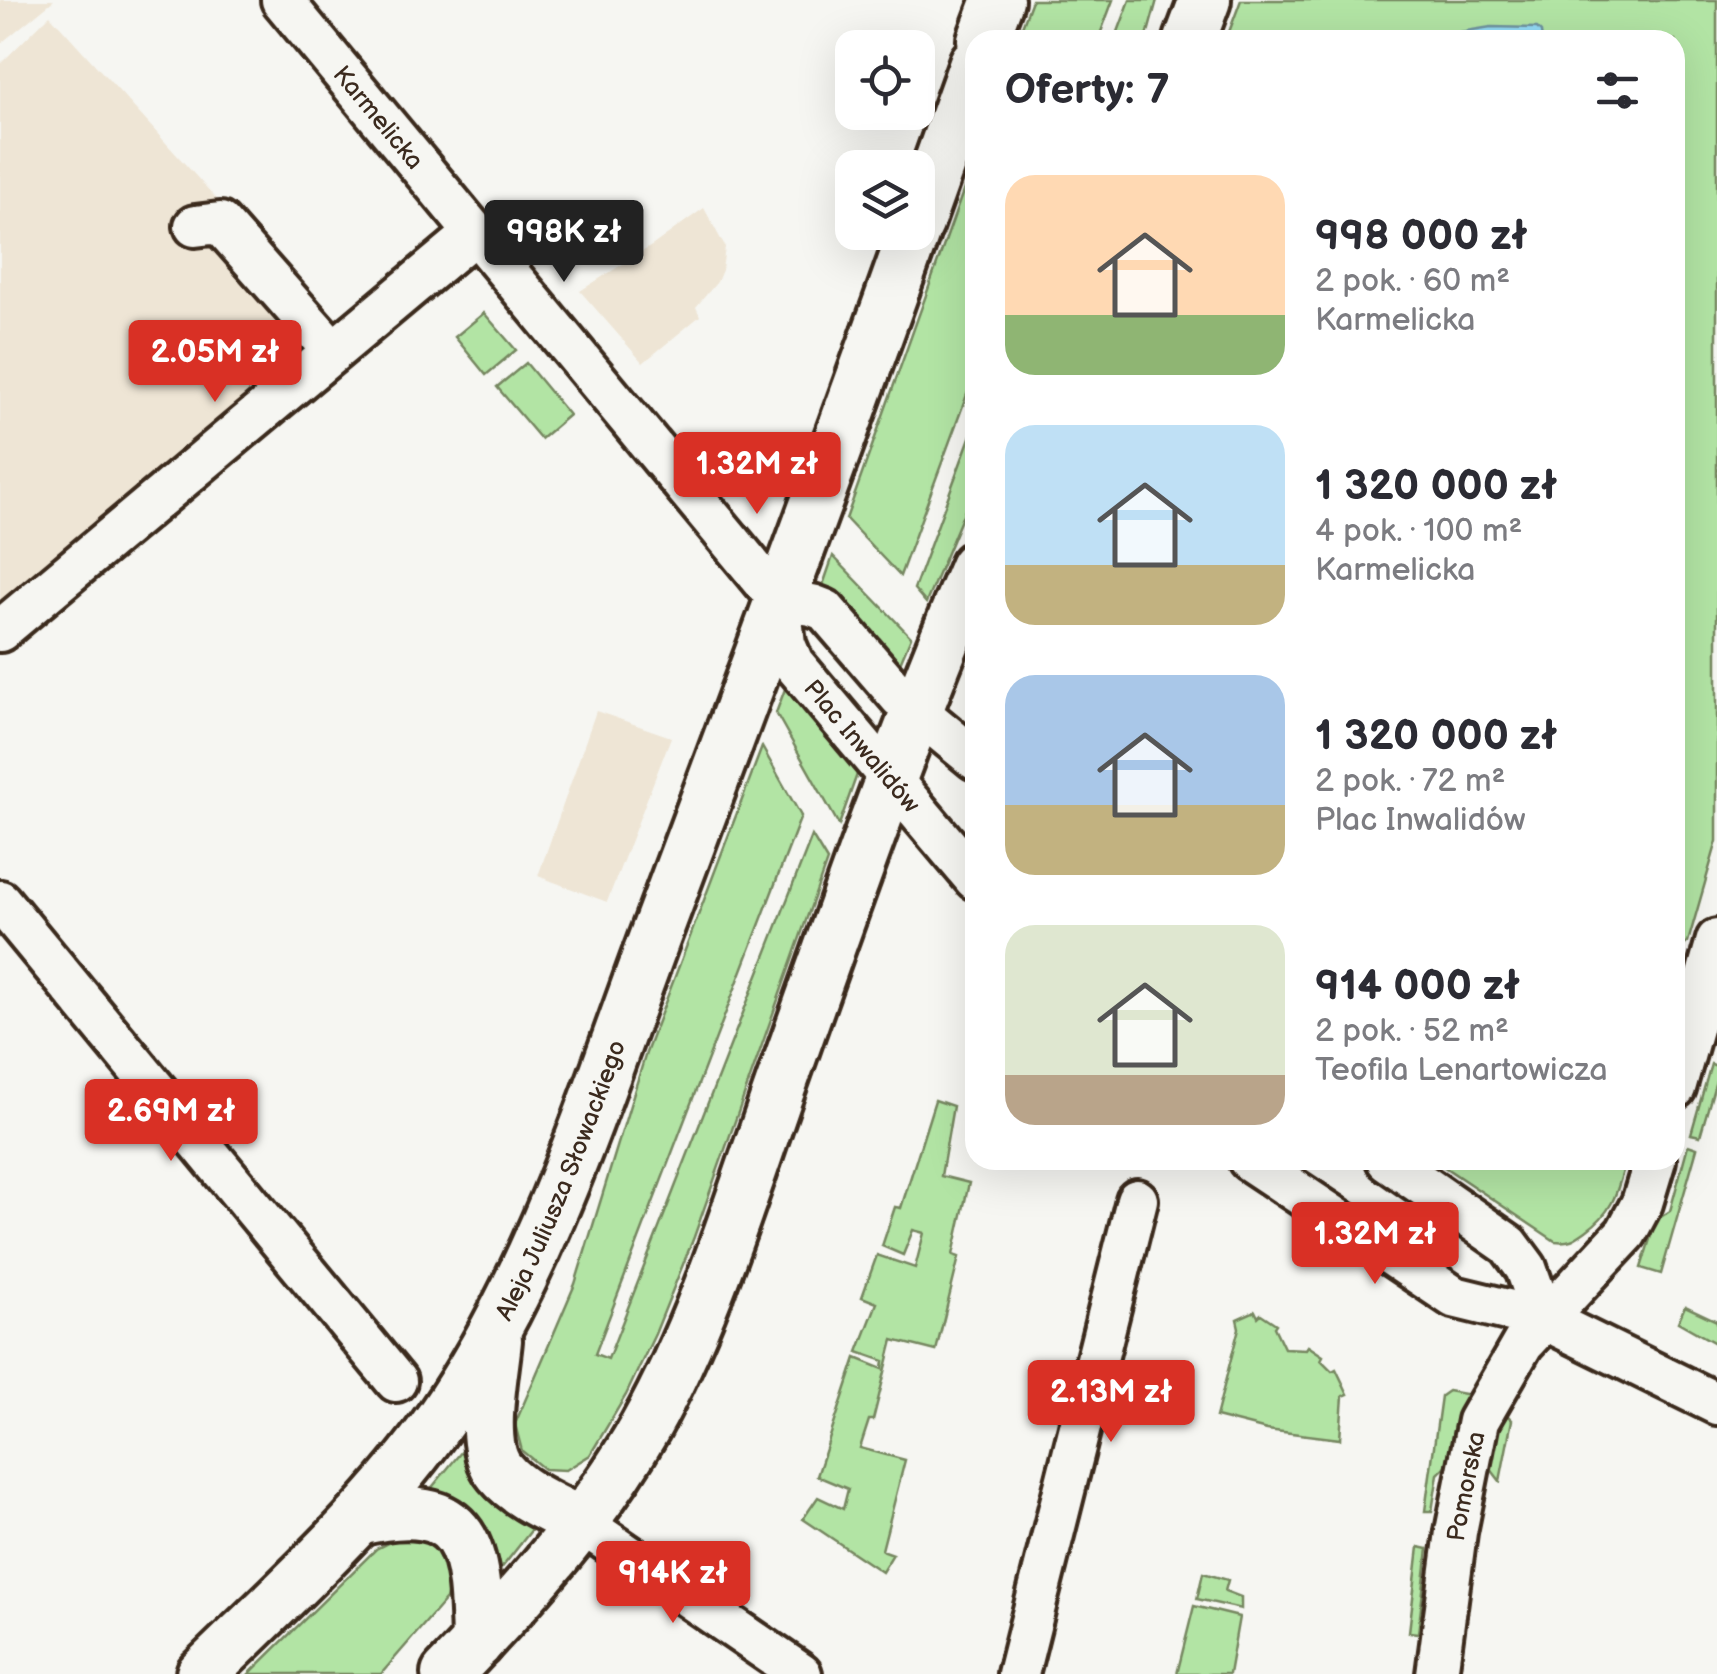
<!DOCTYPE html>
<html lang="pl">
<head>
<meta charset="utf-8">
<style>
  body { margin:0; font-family:"Balsamiq Sans",sans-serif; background:#f2f2f3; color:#2b2b33; height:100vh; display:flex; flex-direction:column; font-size:38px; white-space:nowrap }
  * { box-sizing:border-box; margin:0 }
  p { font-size:32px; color:#7c7c81 }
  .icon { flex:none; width:55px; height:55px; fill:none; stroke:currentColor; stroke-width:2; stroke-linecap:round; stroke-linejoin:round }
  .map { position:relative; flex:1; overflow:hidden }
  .panel { position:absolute; left:965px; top:30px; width:720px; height:1140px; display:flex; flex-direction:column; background:#fff; border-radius:30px; box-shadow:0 10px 40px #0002 }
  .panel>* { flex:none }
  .tools { position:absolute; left:835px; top:30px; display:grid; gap:20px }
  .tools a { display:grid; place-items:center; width:100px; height:100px; border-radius:20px; background:#fff; box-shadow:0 10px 40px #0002; font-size:50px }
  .price { position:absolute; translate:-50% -85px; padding:0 22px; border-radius:10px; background:#d93025; color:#fff; font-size:32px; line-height:65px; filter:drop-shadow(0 2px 5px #0008) }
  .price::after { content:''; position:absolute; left:50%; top:60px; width:30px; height:22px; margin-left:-15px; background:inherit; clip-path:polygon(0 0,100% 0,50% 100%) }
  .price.active { background:#222; color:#fff }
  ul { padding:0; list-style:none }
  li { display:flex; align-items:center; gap:30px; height:250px; padding:0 40px }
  li span { display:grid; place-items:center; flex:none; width:280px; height:200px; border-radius:30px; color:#555 }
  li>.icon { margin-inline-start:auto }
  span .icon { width:120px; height:120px; fill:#fffc; stroke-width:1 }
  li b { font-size:42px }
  h2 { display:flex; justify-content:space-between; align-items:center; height:120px; padding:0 40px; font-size:42px }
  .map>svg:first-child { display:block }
  .built { fill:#eee5d5 }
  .green { fill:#b2e4a4; stroke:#768761; stroke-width:2.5 }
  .water { fill:#93daf5; stroke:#70949f; stroke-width:2.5 }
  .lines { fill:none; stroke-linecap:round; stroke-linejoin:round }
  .minor-casing { stroke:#3b2a1e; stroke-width:48 }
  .major-casing { stroke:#3b2a1e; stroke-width:58 }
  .minor { stroke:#f6f6f2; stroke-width:40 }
  .major { stroke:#f6f6f2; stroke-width:50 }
  .labels { text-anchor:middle; stroke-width:9; stroke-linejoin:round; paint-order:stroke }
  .street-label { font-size:25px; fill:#3b2a1e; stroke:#f6f6f2 }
</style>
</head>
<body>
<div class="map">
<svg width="1717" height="1674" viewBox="0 0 1717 1674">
  <rect width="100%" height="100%" fill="#f6f6f2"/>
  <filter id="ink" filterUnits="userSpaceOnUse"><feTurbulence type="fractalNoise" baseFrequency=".01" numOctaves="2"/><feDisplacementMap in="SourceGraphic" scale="20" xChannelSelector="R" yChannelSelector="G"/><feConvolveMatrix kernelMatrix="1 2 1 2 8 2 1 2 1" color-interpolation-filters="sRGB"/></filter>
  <g filter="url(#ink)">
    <g class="built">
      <polygon points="0,0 54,0 0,44"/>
      <polygon points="50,15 340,335 0,610 0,64"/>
      <polygon points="704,208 725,247 722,270 717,282 696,307 700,316 643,363 580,291 653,245"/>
      <polygon points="596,711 671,737 607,902 538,876"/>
    </g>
    <g class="green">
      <polygon points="1032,0 1113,0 1098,40 1017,40"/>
      <polygon points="1130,0 1157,0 1146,40 1115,40"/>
      <polygon points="1241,0 1717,0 1717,841 1688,942 1675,954 1675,40 1226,40"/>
      <polygon points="975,158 975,373 900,576 846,519"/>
      <polygon points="484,313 516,350 486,375 455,337"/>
      <polygon points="526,363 569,415 541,439 497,387"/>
      <polygon points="975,424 975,486 926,603 914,589"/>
      <polygon points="833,556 911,637 897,670 823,585"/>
      <polygon points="788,681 860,766 839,825 776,713"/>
      <polygon points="762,747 801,816 595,1354 608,1359 812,836 827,861 694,1237 655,1334 626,1395 590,1455 566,1470 544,1469 522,1451 515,1424 575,1284 646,1053"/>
      <polygon points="1711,1064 1717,1066 1717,1077 1700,1136 1691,1134"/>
      <polygon points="935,1100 953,1106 941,1176 969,1183 953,1255 959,1257 936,1351 893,1340 873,1420 869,1420 860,1448 905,1460 882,1550 893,1554 882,1572 803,1519 818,1497 843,1509 848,1489 817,1476 856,1358 883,1369 884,1361 858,1352 877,1303 862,1297 877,1255 915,1268 924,1233 913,1230 903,1255 882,1246 895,1207 901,1208"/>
      <polygon points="1688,1145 1697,1148 1661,1274 1641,1268 1656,1220 1670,1211"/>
      <path d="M1434 1160H1626C1617 1192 1614 1211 1586 1231 1575 1239 1569 1243 1555 1241Z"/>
      <polygon points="1685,1306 1717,1321 1717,1344 1678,1322"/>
      <polygon points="1255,1311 1258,1317 1261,1314 1276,1324 1274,1327 1284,1348 1306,1349 1308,1346 1323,1356 1321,1360 1332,1371 1336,1369 1348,1394 1343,1396 1340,1439 1267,1430 1216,1417 1239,1328 1237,1319"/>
      <polygon points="1448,1391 1470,1395 1456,1424 1446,1466 1438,1474 1432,1511 1425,1511 1441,1396"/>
      <polygon points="1504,1412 1512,1420 1500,1481 1487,1464"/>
      <path d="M462 1451C475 1494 498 1504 533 1528L500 1570 480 1525 429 1491Z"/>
      <polygon points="400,1537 422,1539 441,1553 450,1582 446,1599 381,1674 249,1674 376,1549"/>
      <polygon points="1419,1547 1428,1549 1418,1633 1409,1632"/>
      <polygon points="1203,1573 1228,1580 1225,1591 1241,1597 1241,1609 1197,1599"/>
      <polygon points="1194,1606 1239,1617 1229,1674 1177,1674"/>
    </g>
    <polygon class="water" points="1491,27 1537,28 1541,32 1542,40 1444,40 1460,32"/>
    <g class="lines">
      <g class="minor-casing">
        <g id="minor">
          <path id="s1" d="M282 0 780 601 812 605 825 610 900 697 975 759"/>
          <polyline points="195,226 220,223 333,351"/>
          <path id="s2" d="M780 601 785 644 793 663 975 879"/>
          <polyline points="0,631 475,233"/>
          <polyline points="0,901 396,1381"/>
          <polyline points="1675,1088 1717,940"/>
          <polyline points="1249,1160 1454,1297 1544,1319 1717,1404"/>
          <polyline points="1387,1160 1509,1245 1526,1268 1544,1319"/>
          <polyline points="581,1523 801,1674"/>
          <polyline points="1018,1674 1137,1200"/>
          <path id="s3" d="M1437 1674 1456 1532 1478 1421 1523 1343 1626 1233 1642 1203 1655 1160"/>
        </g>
      </g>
      <g class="major-casing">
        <g id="major">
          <polyline points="983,40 998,0"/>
          <polyline points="1190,40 1205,0"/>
          <polyline points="918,223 975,63"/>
          <path d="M496 1340C493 1374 477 1445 500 1472 520 1496 554 1509 581 1523"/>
          <path d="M358 1520C472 1493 475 1550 477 1643"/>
          <path id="s4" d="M202 1674C286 1592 375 1513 442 1417 541 1274 594 1101 654 939 742 704 830 469 914 232"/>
          <path d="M447 1674C520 1598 593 1519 645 1427 704 1321 739 1204 779 1090 841 915 902 739 975 567"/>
        </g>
      </g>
      <use href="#minor" class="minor"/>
      <use href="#major" class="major"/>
    </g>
  </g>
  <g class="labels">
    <g class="street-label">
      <text dy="9" stroke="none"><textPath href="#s1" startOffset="152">Karmelicka</textPath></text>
      <text dy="9" stroke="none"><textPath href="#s2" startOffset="172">Plac Inwalidów</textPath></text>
      <text dy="9" stroke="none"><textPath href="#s4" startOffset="618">Aleja Juliusza Słowackiego</textPath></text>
      <text dy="9" stroke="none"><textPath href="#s3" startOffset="190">Pomorska</textPath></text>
    </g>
  </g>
</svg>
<div class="tools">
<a><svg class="icon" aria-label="locate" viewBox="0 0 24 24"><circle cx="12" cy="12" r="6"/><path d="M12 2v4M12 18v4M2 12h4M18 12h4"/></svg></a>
<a><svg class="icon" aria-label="layers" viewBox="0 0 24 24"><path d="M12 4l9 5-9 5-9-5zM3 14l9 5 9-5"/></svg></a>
</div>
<b class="price active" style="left:564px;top:285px">998K zł</b>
<b class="price" style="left:215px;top:405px">2.05M zł</b>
<b class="price" style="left:757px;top:517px">1.32M zł</b>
<b class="price" style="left:171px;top:1164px">2.69M zł</b>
<b class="price" style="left:1375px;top:1287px">1.32M zł</b>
<b class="price" style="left:1111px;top:1445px">2.13M zł</b>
<b class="price" style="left:673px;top:1626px">914K zł</b>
<section class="panel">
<h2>Oferty: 7<svg class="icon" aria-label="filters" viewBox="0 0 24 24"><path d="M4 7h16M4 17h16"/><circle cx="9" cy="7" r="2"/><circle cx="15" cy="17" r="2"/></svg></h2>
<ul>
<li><span style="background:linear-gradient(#ffd9b3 70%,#8fb573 0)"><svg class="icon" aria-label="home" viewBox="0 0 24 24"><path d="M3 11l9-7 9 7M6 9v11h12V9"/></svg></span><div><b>998 000 zł</b><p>2 pok. · 60 m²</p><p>Karmelicka</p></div></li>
<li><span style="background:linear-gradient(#bfe0f5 70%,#c2b280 0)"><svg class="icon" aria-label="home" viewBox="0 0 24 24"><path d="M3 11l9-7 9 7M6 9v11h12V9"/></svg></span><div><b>1 320 000 zł</b><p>4 pok. · 100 m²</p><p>Karmelicka</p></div></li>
<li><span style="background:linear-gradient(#a9c7e8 65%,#c2b280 0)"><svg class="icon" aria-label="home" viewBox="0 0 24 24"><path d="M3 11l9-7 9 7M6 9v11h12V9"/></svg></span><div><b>1 320 000 zł</b><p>2 pok. · 72 m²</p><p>Plac Inwalidów</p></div></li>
<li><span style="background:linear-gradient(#dfe7d0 75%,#b9a48a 0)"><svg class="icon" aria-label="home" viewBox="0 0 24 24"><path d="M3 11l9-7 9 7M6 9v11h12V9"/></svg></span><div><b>914 000 zł</b><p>2 pok. · 52 m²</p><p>Teofila Lenartowicza</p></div></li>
</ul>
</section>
</div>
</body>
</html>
